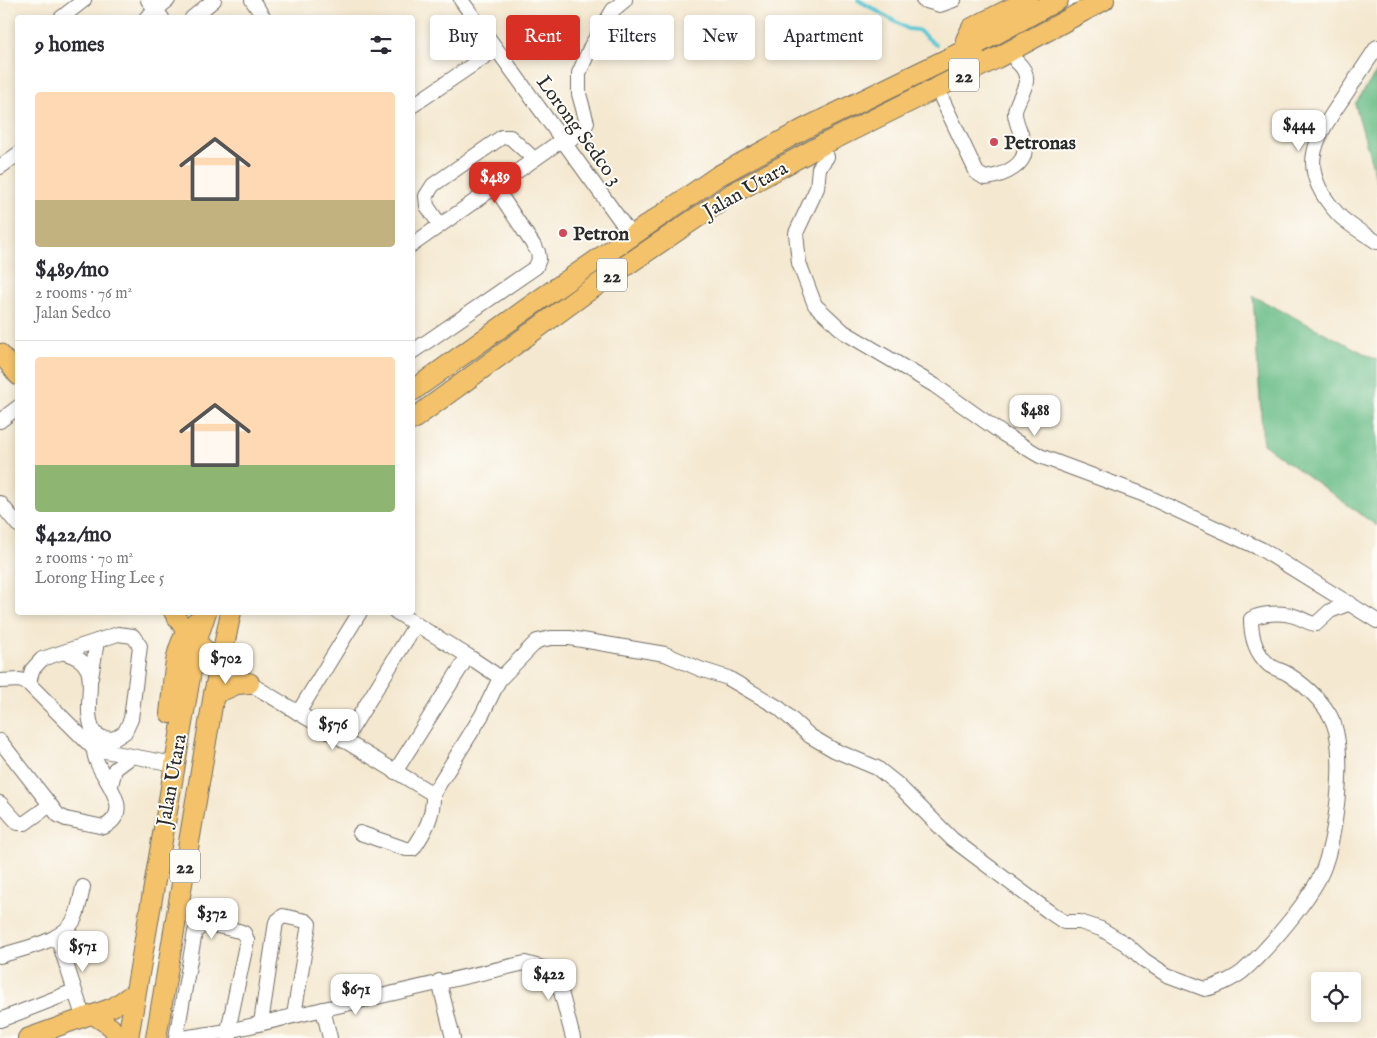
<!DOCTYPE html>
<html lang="en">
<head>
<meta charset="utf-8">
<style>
  body { margin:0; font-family:"IM FELL English",serif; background:#f2f2f3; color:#2b2b33; height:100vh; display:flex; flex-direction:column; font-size:19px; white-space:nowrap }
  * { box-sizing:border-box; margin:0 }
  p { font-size:16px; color:#7c7c81 }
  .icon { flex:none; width:28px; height:28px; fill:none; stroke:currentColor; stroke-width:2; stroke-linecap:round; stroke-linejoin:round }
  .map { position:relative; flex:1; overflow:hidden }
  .drawer { position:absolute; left:15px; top:15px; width:400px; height:600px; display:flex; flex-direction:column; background:#fff; border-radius:5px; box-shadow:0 2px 8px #0003 }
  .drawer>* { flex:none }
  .guide { position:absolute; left:430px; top:15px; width:475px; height:45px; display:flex; gap:10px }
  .buttons { position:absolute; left:1311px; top:972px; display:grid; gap:10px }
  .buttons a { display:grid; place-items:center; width:50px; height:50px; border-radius:5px; background:#fff; box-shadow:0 2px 8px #0003; font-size:25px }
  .price { position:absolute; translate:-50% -42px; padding:0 11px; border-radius:10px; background:#fff; color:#222; font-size:16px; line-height:32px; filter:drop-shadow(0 1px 2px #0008) }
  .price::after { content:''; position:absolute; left:50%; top:30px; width:15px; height:11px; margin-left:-8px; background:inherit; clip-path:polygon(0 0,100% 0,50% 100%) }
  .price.active { background:#d93025; color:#fff }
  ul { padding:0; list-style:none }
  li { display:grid; align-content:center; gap:10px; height:265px; padding:0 20px }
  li+li { border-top:1px solid #e1e1e2 }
  li span { display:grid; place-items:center; height:155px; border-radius:5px; color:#555 }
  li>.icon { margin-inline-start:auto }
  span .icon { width:90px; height:90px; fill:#fffc; stroke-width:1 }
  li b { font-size:21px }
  h2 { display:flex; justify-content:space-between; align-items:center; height:60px; padding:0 20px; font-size:21px }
  .chip { padding:0 18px; border-radius:5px; background:#fff; box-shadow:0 2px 8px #0003; font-size:18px; line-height:45px }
  .chip.active { background:#d93025; color:#fff }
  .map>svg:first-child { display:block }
  .forest { fill:#6dbe89; stroke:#4c745a }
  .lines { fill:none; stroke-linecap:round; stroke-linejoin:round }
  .stream { stroke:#5bc7d4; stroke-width:4 }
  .minor-casing { stroke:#716d65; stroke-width:16 }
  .major-casing { stroke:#716d65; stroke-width:20 }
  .highway-casing { stroke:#716d65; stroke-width:22 }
  .minor { stroke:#fff; stroke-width:14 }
  .major { stroke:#f3c26a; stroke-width:18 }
  .highway { stroke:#f3c26a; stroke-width:20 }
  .poi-dot { fill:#d1495b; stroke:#fdfcf7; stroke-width:2 }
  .labels { text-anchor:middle; stroke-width:4; stroke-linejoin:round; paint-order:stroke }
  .shield { fill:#fdfcf7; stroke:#6a6a68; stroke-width:1 }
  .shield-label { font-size:19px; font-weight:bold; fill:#2b2b2b }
  .street-label { font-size:20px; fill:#2b2b2b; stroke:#fdfcf7 }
  .poi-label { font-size:20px; font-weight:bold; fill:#2b2b2b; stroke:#fdfcf7; text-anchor:start }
</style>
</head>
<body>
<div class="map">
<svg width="1377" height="1038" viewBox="0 0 1377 1038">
  <rect width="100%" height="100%" fill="#fdfcf7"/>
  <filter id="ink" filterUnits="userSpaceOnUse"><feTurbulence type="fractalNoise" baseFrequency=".02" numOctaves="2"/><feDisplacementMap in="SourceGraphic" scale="10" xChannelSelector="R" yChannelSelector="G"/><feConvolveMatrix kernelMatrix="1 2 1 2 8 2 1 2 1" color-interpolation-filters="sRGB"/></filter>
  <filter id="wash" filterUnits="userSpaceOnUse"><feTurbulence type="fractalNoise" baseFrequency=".0096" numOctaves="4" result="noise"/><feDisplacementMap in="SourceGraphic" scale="20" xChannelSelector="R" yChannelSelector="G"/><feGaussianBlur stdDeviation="1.12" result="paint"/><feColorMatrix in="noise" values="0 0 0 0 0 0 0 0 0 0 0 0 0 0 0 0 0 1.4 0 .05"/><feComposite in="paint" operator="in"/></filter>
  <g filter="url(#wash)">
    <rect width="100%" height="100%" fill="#f4e8d0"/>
    <g class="forest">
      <polygon points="1377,71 1377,182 1355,104"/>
      <polygon points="1253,296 1377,360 1377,526 1263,444"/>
    </g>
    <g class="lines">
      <polyline class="stream" points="858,0 908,29 918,30 936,45"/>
    </g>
  </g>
  <g filter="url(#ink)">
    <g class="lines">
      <g class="minor-casing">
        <g id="minor">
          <polyline points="148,0 162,18"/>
          <polyline points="252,0 264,18"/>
          <polyline points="461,0 631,235"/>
          <polyline points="923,0 940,5 954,0"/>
          <polyline points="61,18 84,0"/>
          <polyline points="146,18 168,0"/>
          <polyline points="192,18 214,0"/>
          <path d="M1377 47C1365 65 1353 83 1341 101 1312 143 1298 170 1337 213 1347 225 1364 233 1377 242"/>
          <path d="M942 99 977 173 985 178C1003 176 1029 165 1024 144 1022 134 1016 124 1015 114 1014 97 1040 81 1016 61"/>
          <polyline points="412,106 496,49"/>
          <polyline points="565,144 580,133 587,123 579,94 579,73 591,46 613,10 625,0"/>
          <polyline points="827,157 819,168 817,188 796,233 799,263 815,305 844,332 934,385 1003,434 1040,456 1142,494 1261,549 1377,621"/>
          <polyline points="0,167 18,154"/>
          <polyline points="440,225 427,206 426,196 433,185 502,137 510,137 534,159"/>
          <polyline points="412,245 562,140"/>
          <polyline points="412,352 536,267 539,259 538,252 495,187"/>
          <polyline points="0,421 18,407"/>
          <polyline points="0,503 18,525"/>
          <polyline points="220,663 249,683 433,794"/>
          <polyline points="91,678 97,641"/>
          <path d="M499 680 537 641 551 638H570L665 654 700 669 728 678 779 708 810 736 834 750 877 768 897 784 952 839 1048 911 1064 922H1080L1101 929 1126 944 1144 960 1167 975 1205 989C1216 987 1233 979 1242 972 1266 951 1314 896 1324 867 1336 834 1344 766 1336 731 1331 708 1308 687 1288 674 1282 670 1273 669 1268 664 1255 652 1251 635 1251 619 1261 613 1282 612 1294 616 1302 618 1307 623 1316 624L1330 611 1350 603"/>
          <polyline points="0,681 20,680 29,684 94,749 174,764"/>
          <path d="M29 684 32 670 42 659 118 634 133 636 140 646 131 719 125 732 114 739 103 738 94 733C78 700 109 665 65 653"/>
          <polyline points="298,713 360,612"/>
          <path d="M0 741 58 815 66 819 104 827C140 807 93 774 94 749"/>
          <polyline points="344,741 416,624"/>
          <polyline points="395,772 468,656 396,612"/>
          <polyline points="111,785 115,769 131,757"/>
          <polyline points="0,803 18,823 25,823 50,805"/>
          <path d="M360 833 406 849H413C425 832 434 815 433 794L482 715 499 680 498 676 468 656"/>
          <polyline points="57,936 84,1019"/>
          <path d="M0 956C23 948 64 942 75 918 79 908 81 897 83 887"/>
          <polyline points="439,981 453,1038"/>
          <polyline points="323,1009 330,1038"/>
          <polyline points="0,1020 74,991"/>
          <polyline points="261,1023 276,922 283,916 306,921 309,924 294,1015"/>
          <path d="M176 1038 195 932C204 919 225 928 239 931L244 933 247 940 228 1031 230 1038"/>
          <polyline points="182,1038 228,1031 525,963 543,968 558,980 573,1038"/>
        </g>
      </g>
      <g class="major-casing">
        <g id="major">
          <polyline points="0,353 18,376"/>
          <polyline points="173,612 186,632 220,663"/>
          <polyline points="93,1015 111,1027 119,1038"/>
          <polyline points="27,1038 113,1007 136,991"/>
        </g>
      </g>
      <g class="highway-casing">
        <g id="highway">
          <polyline points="974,54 968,49 966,40 972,28 1028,0"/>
          <polyline points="412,391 532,305 718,176 804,129 968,49 1058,0"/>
          <polyline points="412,420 584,294 733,193 822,145 997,58 1104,0"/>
          <polyline points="214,694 237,684 249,683"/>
          <path d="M170 713C174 685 172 641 196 622"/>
          <polyline points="128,1038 196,642 206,612"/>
          <polyline points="156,1038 214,694 231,612"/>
        </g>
      </g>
      <use href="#minor" class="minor"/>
      <use href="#major" class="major"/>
      <use href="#highway" class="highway"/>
    </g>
  </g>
  <g class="poi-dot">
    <circle cx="994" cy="142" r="5"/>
    <circle cx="563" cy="233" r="5"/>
  </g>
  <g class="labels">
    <g class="shield">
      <rect x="949" y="58.5" width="30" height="33" rx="4"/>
      <rect x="597" y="258.5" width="30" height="33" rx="4"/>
      <rect x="170" y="849.5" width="30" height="33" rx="4"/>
    </g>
    <g class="shield-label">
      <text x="964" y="82">22</text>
      <text x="612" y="282">22</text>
      <text x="185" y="873">22</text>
    </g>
    <g class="street-label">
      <text transform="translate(580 130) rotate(54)" y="7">Lorong Sedco 3</text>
      <text transform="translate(745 189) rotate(-30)" y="7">Jalan Utara</text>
      <text transform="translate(171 780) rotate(-80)" y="7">Jalan Utara</text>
    </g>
    <g class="poi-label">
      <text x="1004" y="149">Petronas</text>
      <text x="573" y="240">Petron</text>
    </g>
  </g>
</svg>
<div class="buttons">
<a><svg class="icon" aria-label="locate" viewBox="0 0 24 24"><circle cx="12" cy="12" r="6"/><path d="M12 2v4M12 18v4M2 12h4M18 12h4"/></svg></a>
</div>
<b class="price" style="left:1299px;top:152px">$444</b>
<b class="price active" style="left:495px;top:204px">$489</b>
<b class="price" style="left:1035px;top:437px">$488</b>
<b class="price" style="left:226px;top:685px">$702</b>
<b class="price" style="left:333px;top:751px">$576</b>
<b class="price" style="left:212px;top:940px">$372</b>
<b class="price" style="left:83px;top:973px">$571</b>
<b class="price" style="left:549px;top:1001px">$422</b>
<b class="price" style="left:356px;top:1016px">$671</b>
<div class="guide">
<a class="chip">Buy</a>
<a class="chip active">Rent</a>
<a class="chip">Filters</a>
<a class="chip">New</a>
<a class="chip">Apartment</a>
</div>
<section class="drawer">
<h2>9 homes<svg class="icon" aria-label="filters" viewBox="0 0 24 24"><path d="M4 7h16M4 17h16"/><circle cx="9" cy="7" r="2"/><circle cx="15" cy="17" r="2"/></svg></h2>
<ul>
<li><span style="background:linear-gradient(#ffd9b3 70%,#c2b280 0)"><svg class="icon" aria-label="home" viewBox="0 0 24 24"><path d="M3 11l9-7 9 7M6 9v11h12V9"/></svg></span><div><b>$489/mo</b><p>2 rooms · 76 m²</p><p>Jalan Sedco</p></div></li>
<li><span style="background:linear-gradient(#ffd9b3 70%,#8fb573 0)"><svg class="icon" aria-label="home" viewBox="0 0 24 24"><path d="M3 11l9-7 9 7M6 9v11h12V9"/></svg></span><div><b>$422/mo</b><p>2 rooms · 70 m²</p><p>Lorong Hing Lee 5</p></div></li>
</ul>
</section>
</div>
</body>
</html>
